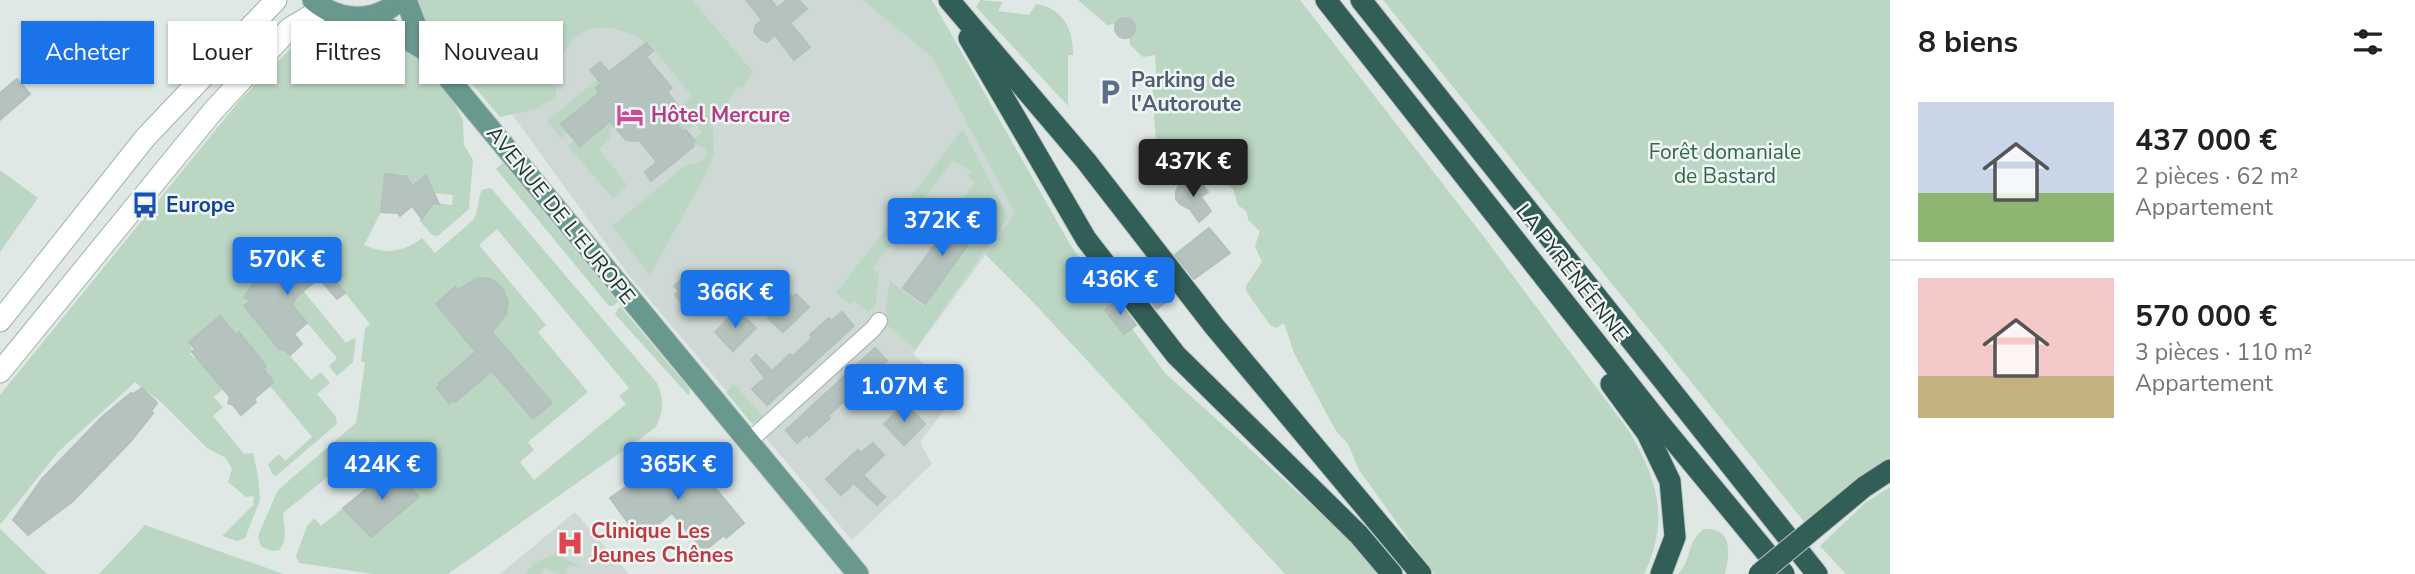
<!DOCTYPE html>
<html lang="fr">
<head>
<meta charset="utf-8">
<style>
  body { margin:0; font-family:"Nunito Sans",sans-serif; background:#f2f2f2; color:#202124; height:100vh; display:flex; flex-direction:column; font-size:26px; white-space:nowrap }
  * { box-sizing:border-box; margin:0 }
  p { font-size:23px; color:#757577 }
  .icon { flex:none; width:38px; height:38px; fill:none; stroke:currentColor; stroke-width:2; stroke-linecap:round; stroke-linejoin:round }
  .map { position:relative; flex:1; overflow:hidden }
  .panel { display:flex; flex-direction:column; background:#fff; width:525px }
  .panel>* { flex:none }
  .guide { position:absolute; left:21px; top:21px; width:665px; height:63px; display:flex; gap:14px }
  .price { position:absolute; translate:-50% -60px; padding:0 16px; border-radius:7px; background:#1a73e8; color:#fff; font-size:23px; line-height:46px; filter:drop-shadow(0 2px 4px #0008) }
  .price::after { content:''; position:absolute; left:50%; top:42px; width:21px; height:16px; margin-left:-10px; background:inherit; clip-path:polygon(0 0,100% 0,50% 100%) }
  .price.on { background:#222; color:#fff }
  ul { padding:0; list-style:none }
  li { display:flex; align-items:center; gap:21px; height:175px; padding:0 28px }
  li+li { border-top:2px solid #e0e0e0 }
  li span { display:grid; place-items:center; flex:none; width:196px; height:140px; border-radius:0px; color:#555 }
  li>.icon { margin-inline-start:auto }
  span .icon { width:84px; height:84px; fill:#fffc; stroke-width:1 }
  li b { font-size:30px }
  h2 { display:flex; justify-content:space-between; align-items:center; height:84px; padding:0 28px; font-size:30px }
  .pill { padding:0 24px; border-radius:0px; background:#fff; box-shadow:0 2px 5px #0004; font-size:24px; line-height:63px }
  .pill.on { background:#1a73e8; color:#fff }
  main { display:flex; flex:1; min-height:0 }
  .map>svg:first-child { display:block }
  .built { fill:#ced8d4 }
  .green { fill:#bbd7c4; fill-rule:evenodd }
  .building { fill:#b5c3be; stroke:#b3c1bc; stroke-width:2 }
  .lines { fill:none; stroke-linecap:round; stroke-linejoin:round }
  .minor-casing { stroke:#a3afac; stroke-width:18 }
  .secondary-casing { stroke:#a0b3ad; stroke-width:23 }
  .primary-casing { stroke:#bdc3c2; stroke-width:23 }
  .motorway-casing { stroke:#bdc3c2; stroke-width:23 }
  .minor { stroke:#fff; stroke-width:16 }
  .secondary { stroke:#fff; stroke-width:21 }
  .primary { stroke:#69988f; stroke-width:21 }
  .motorway { stroke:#325e58; stroke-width:21 }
  .motorway-bridge-casing { stroke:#bdc3c2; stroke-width:23; stroke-linecap:butt }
  .motorway-bridge { stroke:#325e58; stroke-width:21 }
  .labels { text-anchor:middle; stroke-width:5; stroke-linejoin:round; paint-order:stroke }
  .service-label { font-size:21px; font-weight:bold; fill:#4e5e75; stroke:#eff6f3; text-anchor:start }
  .hotel-label { font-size:21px; font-weight:bold; fill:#b23c85; stroke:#eff6f3; text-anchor:start }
  .park-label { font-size:21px; fill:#32684a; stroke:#eff6f3 }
  .transit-label { font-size:21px; font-weight:bold; fill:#164399; stroke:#eff6f3; text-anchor:start }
  .street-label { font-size:21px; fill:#233632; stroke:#eff6f3 }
  .health-label { font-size:21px; font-weight:bold; fill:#be3a42; stroke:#eff6f3; text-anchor:start }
</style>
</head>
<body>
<main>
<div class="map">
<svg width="1890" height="574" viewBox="0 0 1890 574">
  <rect width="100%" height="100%" fill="#dfe8e5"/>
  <g class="built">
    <polygon points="582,0 862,0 932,57 1016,213 913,354 956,394 920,442 932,464 852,540 628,274 505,105"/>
    <polygon points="575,512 629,574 500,574"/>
  </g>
  <g class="green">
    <path d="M419 0H692L753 72 741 89 738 86 713 126 714 154 707 172 650 275 612 226 686 165 700 162 707 154 705 148 692 143 702 132 696 123 683 133 670 116 692 96C677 78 662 57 645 42 636 35 626 32 615 29 575 20 559 54 551 87L556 86V97L536 109 500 117 432 36 424 25Z"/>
    <polygon points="862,0 932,0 1071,246 1165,373 1351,540 1379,574 1285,574 1032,301 986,255 1015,213 932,57"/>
    <path d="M980 0 1003 2 998 11 1029 15 1036 4C1063 8 1074 30 1073 55H1068V106L976 7Z"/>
    <path d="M1078 0H1300L1481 233 1629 431C1658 480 1670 520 1644 574H1435L1430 569 1359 470 1348 444 1336 431 1294 353 1284 323 1276 328 1270 325 1246 291V286L1262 262 1255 246 1260 231 1248 220 1247 212 1238 205 1233 189 1220 178 1206 161 1188 150 1166 155 1157 164 1150 163 1147 159 1149 148 1156 144 1152 78 1156 75 1155 55 1143 57 1130 45 1129 36 1134 29 1131 21 1122 19 1116 24 1107 25Z"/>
    <polygon points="1383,0 1890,0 1890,458 1805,523"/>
    <path d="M329 26 365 30 384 35 401 44 418 59 452 99 463 120 464 145 473 160 469 209 438 236 432 235 419 220 427 214 433 203 452 205 453 195 434 193 426 175 413 186 403 174H385L381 212 364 245C385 255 404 252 422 238L435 253 473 220C480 209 477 199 482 190L491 188 657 383C664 397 664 414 655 428L448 574H373L299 563 296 556 307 526 314 518 321 526 343 508 371 537 419 497 372 441 283 513C284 527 288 539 279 550L273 551 261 547 258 536 260 531 278 490 356 423 365 363 361 361 365 328 370 324 309 248 304 251 293 248 285 255 286 266 281 270 300 287 346 343 354 338 356 339 353 362 337 376 329 366 337 358 263 271 244 297 250 301 244 307 280 350 283 348 311 380 321 372 330 383 317 394 336 417 337 424 276 476 272 474 268 464 279 454 285 461 312 437 270 386 263 369 266 366 239 333 232 338 220 316 206 328 205 332 202 330 189 342 192 350 190 354 194 358 199 354 203 365 223 389 214 397 223 407 213 416 244 454 253 453 258 476 260 500 245 538 237 541 222 536 253 505 254 496 246 497 228 482 232 469 226 458 207 448 161 402 135 382 58 452 0 525V395L240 100 306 33 313 28ZM497 229 629 388 619 396 626 404 534 480 520 462 534 450 528 442 588 392 538 332 546 325 479 245ZM478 278C499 280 511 291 506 314L482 319 499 340 494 344 508 351 552 404 533 419 495 375 493 368 489 374 455 402 454 400 449 403 437 388 441 384 440 382 473 354 479 353 455 287 466 300 474 294 466 284Z"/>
    <polygon points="598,79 601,83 596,88 599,93 562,124 568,132 561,138 547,121"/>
    <polygon points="615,117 610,133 612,136 599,149 627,185 613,198 568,146 575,140 580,146"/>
    <polygon points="963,129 1008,217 915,349 884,322 890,281 923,306 980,228 955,209 975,182 968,176 971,171 953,160 873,268 879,274 876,304 868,312 854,301 850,304 836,293"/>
    <polygon points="503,163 618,302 613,306 609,306 496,169"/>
    <polygon points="0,170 38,198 0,252"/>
    <polygon points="620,306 689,388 690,394 688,395 615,314"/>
    <polygon points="734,384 765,419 752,424 726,392"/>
    <polygon points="1890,487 1890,574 1846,574 1820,546 1865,503"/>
    <polygon points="145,525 284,574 99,574"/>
    <polygon points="0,529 47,574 0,574"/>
    <path d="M1704 529C1733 527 1730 554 1725 574H1678C1693 558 1685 544 1704 529Z"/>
    <polygon points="555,554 584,568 569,565 565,572 567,574 559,574 545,567 541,574 525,574 536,562"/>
  </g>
  <g class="building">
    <polygon points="746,0 771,0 777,8 787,0 799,0 807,9 790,23 810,47 794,60 775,35 767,42 762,40 754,32 756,25 762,20"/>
    <circle cx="1125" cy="28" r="10"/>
    <polygon points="98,22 113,43 97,53 95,50 88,55 81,45 88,40 83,33"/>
    <polygon points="646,43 653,51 646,57 672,88 667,92 680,108 670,116 683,132 686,130 695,141 692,143 694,146 651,181 645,172 657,162 640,141 626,140 610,121 580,146 561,124 599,93 596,88 601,83 590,70 600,62 609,72"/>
    <polygon points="17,79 30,94 0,120 0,93"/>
    <polygon points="385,174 405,176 413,186 426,175 439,204 433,203 422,219 412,206 400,216 398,213 381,212"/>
    <polygon points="1181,180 1188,188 1199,180 1208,192 1201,197 1211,211 1199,222 1190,209 1180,204 1176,199 1176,192"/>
    <polygon points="959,212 980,228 925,304 903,288"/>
    <polygon points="1209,228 1230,253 1194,279 1175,255"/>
    <polygon points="309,247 345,293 337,299 319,278 296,297 292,305 307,323 294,334 302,344 290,355 283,348 280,350 244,306 250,301 244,297 263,270 270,279 285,267 285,255 290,250 297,248 305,250"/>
    <polygon points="1155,271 1174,295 1157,309 1138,284"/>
    <polygon points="698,273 710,284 685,306 675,295 679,291 674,286 683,278 688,282"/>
    <polygon points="478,278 491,279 503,289 508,301 506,314 492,332 552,403 533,419 492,371 455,402 454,400 449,403 437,388 441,384 439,383 476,352 436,304 455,287 457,290"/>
    <polygon points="796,294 809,307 783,332 768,318 791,296 792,298"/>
    <polygon points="1117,300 1136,325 1124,334 1105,310"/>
    <polygon points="737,310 756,328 733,351 715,332"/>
    <polygon points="842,312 854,326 767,405 752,389 765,378 751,360 756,355 772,371 790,354 793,356 812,338 810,335 829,318 831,321"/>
    <polygon points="220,316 236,335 239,332 266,366 263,369 274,382 254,399 256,402 241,415 233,405 228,403 230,397 192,352 195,349 189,342"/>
    <polygon points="875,348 887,361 878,370 881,372 860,391 857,389 828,416 830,418 809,437 807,434 797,443 786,430"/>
    <polygon points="142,388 157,403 151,412 153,413 130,442 73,501 28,535 13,520 42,479 103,416 131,393 133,394"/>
    <polygon points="905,403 925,424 904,445 884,424"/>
    <polygon points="873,443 884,455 863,475 885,497 877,505 854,483 841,495 826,479 858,450 861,453"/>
    <polygon points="682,448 744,523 726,538 724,535 704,551 672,513 640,539 610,498"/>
    <polygon points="394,467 419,497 371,537 343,508"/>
  </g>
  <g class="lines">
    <g class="minor-casing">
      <polyline id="minor" points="748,442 873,329 879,321"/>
    </g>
    <g class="secondary-casing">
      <g id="secondary">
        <polyline points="0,321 145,138 276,0"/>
        <polyline points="0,372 213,111 290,28 324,8"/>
      </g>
    </g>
    <g class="primary-casing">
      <g id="primary">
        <path d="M313 0C339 22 374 24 400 0"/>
        <polyline points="406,0 425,50 858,574"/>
        <polyline points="369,17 425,50"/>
      </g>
    </g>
    <g class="motorway-casing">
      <g id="motorway">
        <polyline points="949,0 1086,161 1214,326 1421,574"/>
        <polyline points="1326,0 1661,425 1784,574"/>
        <polyline points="1361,0 1817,574"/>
        <polyline points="969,38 1086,239 1176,355 1359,535 1392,574"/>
        <polyline points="1611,384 1647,433 1670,481 1675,537 1661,574"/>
        <polyline points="1864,487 1890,470"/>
      </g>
    </g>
    <use href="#minor" class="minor"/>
    <use href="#secondary" class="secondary"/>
    <use href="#primary" class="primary"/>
    <use href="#motorway" class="motorway"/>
    <g class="motorway-bridge-casing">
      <polyline id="motorway-bridge" points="1759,574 1864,487"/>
    </g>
    <use href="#motorway-bridge" class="motorway-bridge"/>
  </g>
  <defs>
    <g id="parking-bare" transform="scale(2.1)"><path d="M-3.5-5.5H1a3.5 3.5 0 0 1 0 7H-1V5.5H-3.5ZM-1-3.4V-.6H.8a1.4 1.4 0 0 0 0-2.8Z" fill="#5c6f8a" stroke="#eff6f3" stroke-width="2.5" paint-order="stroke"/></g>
    <g id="hotel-bare" transform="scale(2.1)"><path d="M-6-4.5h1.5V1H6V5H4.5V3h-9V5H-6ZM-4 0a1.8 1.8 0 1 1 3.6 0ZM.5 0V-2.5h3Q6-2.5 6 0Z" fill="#d1479c" stroke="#eff6f3" stroke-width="2.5" paint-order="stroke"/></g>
    <g id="bus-bare" transform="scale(2.1)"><path d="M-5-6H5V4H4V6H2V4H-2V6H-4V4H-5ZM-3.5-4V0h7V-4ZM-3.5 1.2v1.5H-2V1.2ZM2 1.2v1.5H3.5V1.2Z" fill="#1a4fb4" stroke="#eff6f3" stroke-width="2.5" paint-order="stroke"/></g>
    <g id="hospital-bare" transform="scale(2.1)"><path d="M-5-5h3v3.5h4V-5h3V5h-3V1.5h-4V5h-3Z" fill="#e0444e" stroke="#eff6f3" stroke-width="2.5" paint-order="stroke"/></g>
  </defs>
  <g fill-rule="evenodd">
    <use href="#parking-bare" x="1110" y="92"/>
    <use href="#hotel-bare" x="630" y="115"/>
    <use href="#bus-bare" x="145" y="205"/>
    <use href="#hospital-bare" x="570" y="543"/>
  </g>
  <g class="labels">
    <g class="service-label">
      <text x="1131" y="87">Parking de<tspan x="1131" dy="24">l'Autoroute</tspan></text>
    </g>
    <g class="hotel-label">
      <text x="651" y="122">Hôtel Mercure</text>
    </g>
    <g class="park-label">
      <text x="1725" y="159">Forêt domaniale<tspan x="1725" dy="24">de Bastard</tspan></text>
    </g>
    <g class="transit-label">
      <text x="166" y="212">Europe</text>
    </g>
    <g class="street-label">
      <text transform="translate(561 215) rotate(51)" y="7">AVENUE DE L'EUROPE</text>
      <text transform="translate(1572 273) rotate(52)" y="7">LA PYRÉNÉENNE</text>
    </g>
    <g class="health-label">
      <text x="591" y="538">Clinique Les<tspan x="591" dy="24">Jeunes Chênes</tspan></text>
    </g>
  </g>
</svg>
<b class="price on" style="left:1193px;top:199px">437K €</b>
<b class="price" style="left:942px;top:258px">372K €</b>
<b class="price" style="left:287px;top:297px">570K €</b>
<b class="price" style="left:1120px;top:317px">436K €</b>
<b class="price" style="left:735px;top:330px">366K €</b>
<b class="price" style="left:904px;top:424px">1.07M €</b>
<b class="price" style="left:382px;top:502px">424K €</b>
<b class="price" style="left:678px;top:502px">365K €</b>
<div class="guide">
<a class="pill on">Acheter</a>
<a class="pill">Louer</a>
<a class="pill">Filtres</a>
<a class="pill">Nouveau</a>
</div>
</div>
<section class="panel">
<h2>8 biens<svg class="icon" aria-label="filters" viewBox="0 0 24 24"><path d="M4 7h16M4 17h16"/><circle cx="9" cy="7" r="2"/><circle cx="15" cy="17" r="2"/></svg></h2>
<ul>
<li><span style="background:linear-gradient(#c9d6e8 65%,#8fb573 0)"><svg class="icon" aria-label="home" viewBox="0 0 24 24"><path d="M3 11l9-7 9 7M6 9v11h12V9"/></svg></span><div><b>437 000 €</b><p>2 pièces · 62 m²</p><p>Appartement</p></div></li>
<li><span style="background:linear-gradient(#f6c9c9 70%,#c2b280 0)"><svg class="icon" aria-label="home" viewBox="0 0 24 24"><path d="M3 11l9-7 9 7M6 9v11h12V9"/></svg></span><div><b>570 000 €</b><p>3 pièces · 110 m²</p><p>Appartement</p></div></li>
</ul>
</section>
</main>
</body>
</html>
